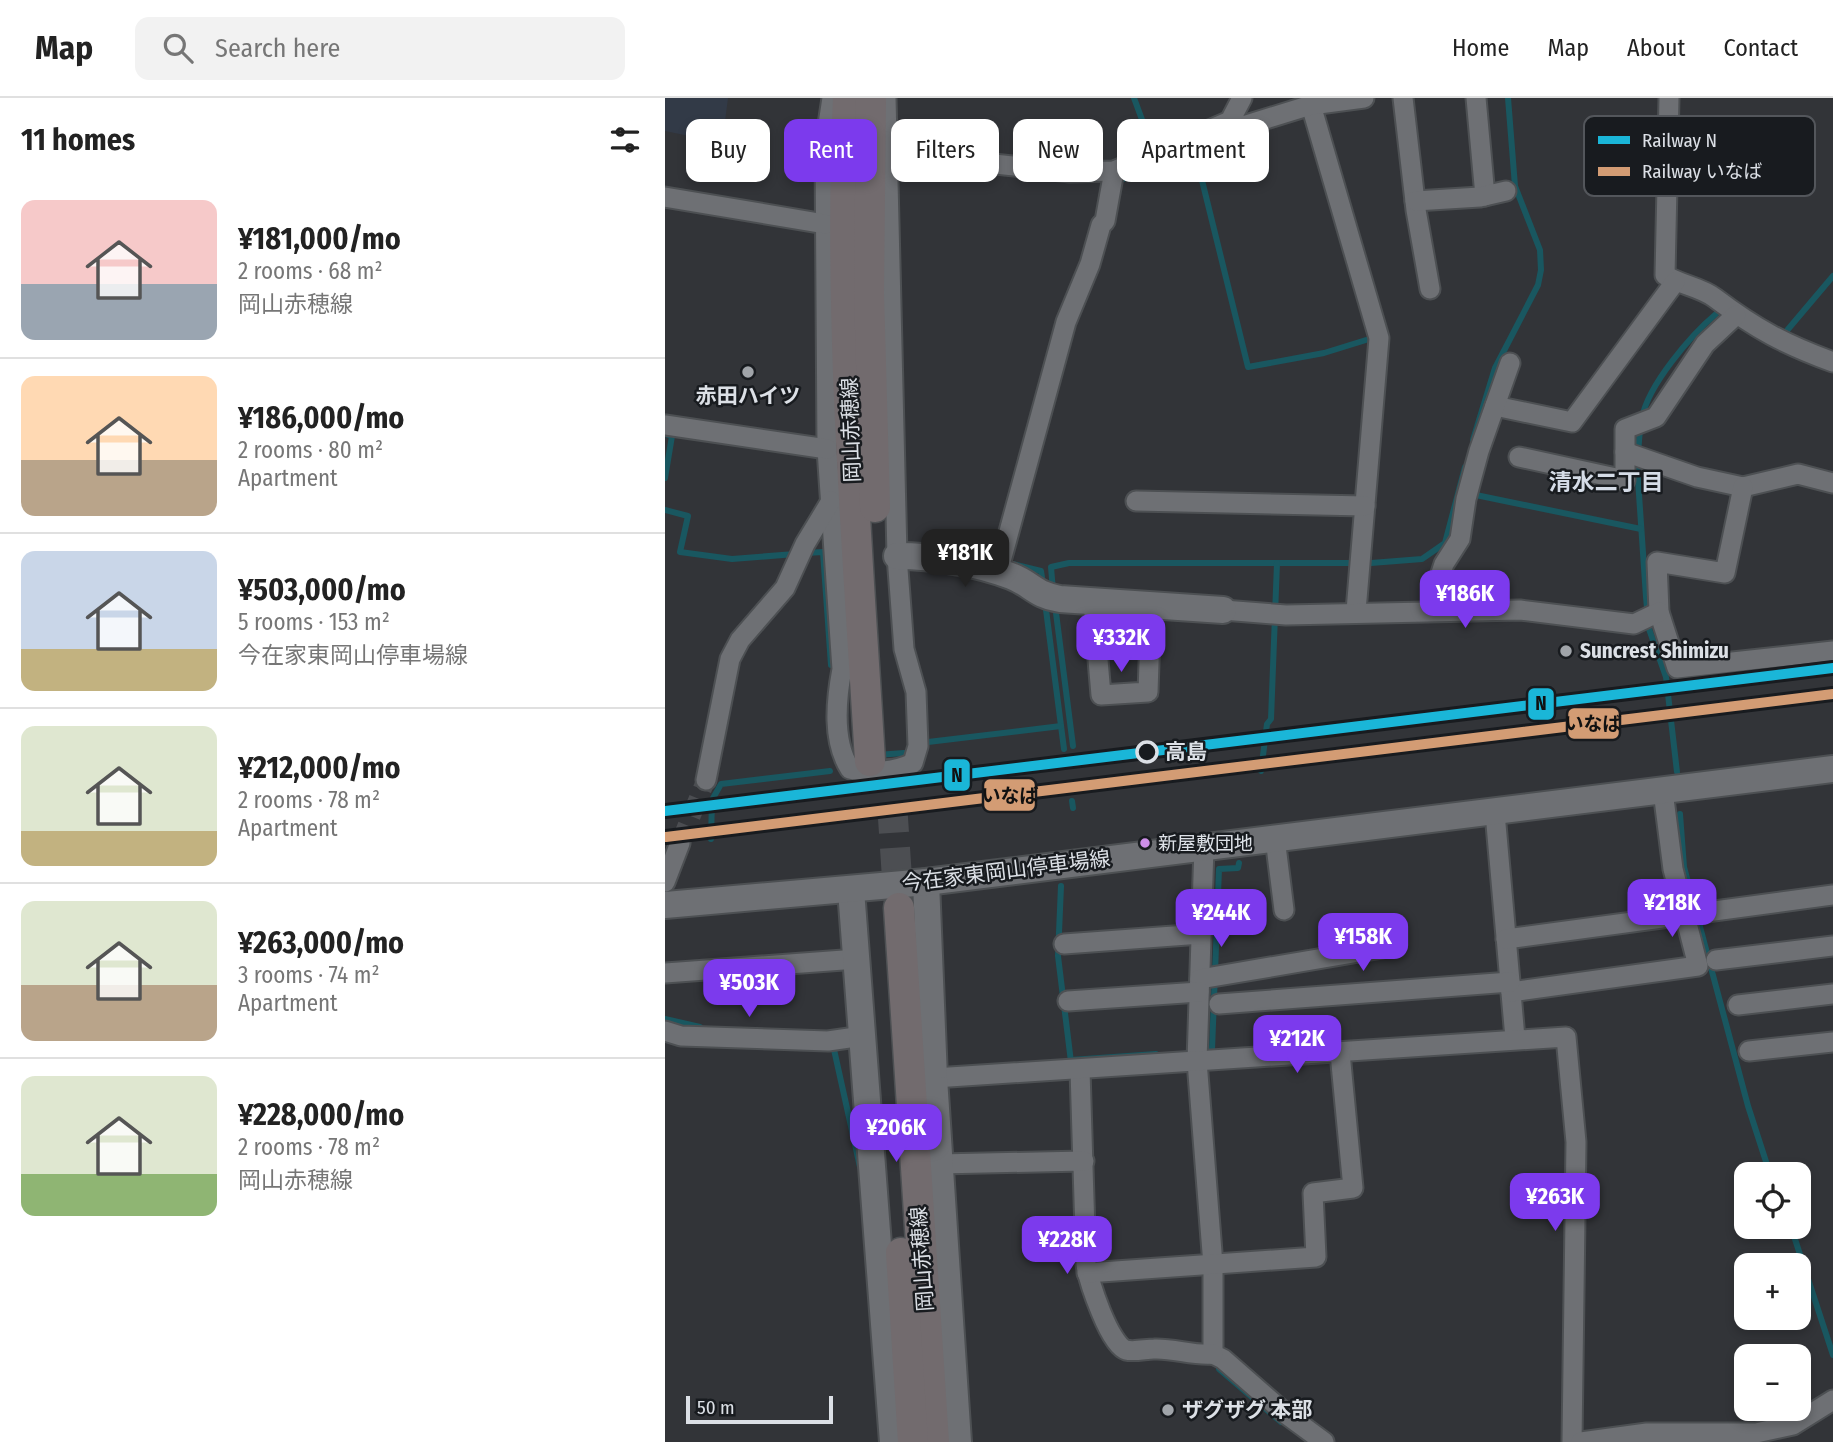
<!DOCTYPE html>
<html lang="en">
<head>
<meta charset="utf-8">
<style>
  body { margin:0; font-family:"Fira Sans Condensed","Noto Sans JP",sans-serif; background:#f2f2f2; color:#222; height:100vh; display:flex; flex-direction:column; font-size:26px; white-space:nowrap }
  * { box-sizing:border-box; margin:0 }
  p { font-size:23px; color:#767676 }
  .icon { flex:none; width:38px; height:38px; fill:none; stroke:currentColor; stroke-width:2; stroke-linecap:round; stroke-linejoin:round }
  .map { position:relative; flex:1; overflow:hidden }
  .details { display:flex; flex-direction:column; background:#fff; width:665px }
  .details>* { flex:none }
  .top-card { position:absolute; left:21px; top:21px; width:665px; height:63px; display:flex; gap:14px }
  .tools { position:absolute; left:1069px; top:1064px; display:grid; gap:14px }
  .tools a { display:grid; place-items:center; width:77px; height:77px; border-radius:14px; background:#fff; box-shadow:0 4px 10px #0003; font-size:35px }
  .scale { position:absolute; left:21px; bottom:18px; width:147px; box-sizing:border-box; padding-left:7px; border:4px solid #dce0e6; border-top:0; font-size:19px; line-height:24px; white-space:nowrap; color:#dce0e6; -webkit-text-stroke:5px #181b1f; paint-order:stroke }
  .price { position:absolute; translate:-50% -60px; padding:0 16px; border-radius:14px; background:#7c3aed; color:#fff; font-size:23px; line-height:46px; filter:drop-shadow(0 2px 4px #0008) }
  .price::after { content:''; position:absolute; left:50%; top:42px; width:21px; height:16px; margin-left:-10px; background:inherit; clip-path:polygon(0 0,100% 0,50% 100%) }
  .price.on { background:#222; color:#fff }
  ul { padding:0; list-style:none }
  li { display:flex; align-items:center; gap:21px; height:175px; padding:0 21px }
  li+li { border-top:2px solid #e0e0e0 }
  li span { display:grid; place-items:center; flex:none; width:196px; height:140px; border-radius:14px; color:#555 }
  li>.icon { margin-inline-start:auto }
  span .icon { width:84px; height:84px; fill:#fffc; stroke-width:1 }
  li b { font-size:30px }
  h2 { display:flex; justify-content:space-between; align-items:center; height:84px; padding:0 21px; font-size:30px }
  .chip { padding:0 24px; border-radius:14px; background:#fff; box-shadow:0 4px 10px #0003; font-size:24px; line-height:63px }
  .chip.on { background:#7c3aed; color:#fff }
  header { display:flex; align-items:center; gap:42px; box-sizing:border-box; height:98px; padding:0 35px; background:#fff; border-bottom:2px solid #e0e0e0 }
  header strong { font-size:33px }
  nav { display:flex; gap:38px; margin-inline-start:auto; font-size:24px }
  .search { width:490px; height:63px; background:#f2f2f2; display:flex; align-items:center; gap:18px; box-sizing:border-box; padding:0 24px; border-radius:14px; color:#767676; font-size:26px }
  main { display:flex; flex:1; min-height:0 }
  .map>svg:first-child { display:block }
  .built { fill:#323a47 }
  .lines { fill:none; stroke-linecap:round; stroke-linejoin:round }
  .stream { stroke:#195760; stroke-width:6 }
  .street-tunnel { stroke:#4c4e52; stroke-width:19; stroke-dasharray:19 10; stroke-linecap:butt }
  .primary-tunnel { stroke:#4c4e52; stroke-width:30; stroke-dasharray:30 15; stroke-linecap:butt }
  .street-casing { stroke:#4d5053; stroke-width:23 }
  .secondary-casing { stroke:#4d5053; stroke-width:30 }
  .primary-casing { stroke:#4d5053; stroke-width:33 }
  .street { stroke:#6e7074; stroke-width:19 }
  .secondary { stroke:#6e7074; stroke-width:26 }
  .primary { stroke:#726b6e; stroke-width:30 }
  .rail-1-casing { stroke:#181b1f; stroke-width:16 }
  .rail-2-casing { stroke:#181b1f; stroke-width:16 }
  .rail-1 { stroke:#1ab6d8; stroke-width:10 }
  .rail-2 { stroke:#d39c74; stroke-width:10 }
  .poi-dot { fill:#a0a4a9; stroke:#181b1f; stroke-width:2.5 }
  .stop-dot { fill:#181b1f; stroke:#dce0e6; stroke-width:3.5 }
  .bus-dot { fill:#ce8fe9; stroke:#181b1f; stroke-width:2.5 }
  .labels { text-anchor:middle; stroke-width:5; stroke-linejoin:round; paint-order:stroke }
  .bus-label { font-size:19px; fill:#dce0e6; stroke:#181b1f; text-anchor:start }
  .poi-label { font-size:21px; font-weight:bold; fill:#dce0e6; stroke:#181b1f; text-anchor:start }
  .street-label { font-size:21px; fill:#dce0e6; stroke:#181b1f }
  .stop-label { font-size:21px; font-weight:bold; fill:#dce0e6; stroke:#181b1f; text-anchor:start }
  .neighbourhood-label { font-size:23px; font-weight:bold; fill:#d5dce7; stroke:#181b1f }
  .key { fill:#181b1f; stroke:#53565b; stroke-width:2 }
  .key-label { font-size:19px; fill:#dce0e6 }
  .line-badge { stroke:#181b1f; stroke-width:2.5 }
  .pale-badge-label { font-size:19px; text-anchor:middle; font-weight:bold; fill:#111 }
</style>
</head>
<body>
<header>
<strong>Map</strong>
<div class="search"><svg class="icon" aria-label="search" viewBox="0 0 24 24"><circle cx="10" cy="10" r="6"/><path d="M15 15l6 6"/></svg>Search here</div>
<nav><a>Home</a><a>Map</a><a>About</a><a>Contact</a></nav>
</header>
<main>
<section class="details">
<h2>11 homes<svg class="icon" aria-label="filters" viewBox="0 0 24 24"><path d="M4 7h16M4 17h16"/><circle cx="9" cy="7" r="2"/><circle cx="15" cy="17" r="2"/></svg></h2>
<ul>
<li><span style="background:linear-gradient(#f6c9c9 60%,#9aa5b1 0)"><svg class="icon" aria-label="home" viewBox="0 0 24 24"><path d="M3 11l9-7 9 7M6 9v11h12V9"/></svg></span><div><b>¥181,000/mo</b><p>2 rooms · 68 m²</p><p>岡山赤穂線</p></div></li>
<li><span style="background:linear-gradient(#ffd9b3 60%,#b9a48a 0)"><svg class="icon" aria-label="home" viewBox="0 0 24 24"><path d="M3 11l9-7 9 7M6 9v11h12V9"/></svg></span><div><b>¥186,000/mo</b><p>2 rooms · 80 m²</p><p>Apartment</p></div></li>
<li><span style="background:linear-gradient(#c9d6e8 70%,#c2b280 0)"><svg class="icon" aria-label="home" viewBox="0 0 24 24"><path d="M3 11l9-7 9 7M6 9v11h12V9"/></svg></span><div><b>¥503,000/mo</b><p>5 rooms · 153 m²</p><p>今在家東岡山停車場線</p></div></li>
<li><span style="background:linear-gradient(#dfe7d0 75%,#c2b280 0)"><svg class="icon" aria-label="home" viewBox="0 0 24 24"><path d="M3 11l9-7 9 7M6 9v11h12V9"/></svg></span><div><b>¥212,000/mo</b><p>2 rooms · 78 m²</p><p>Apartment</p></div></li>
<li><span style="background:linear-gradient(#dfe7d0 60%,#b9a48a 0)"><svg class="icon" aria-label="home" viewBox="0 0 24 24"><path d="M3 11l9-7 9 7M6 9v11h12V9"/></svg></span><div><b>¥263,000/mo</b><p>3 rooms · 74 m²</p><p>Apartment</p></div></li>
<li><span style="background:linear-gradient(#dfe7d0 70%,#8fb573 0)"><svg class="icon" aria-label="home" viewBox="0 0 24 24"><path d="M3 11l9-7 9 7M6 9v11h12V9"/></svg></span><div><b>¥228,000/mo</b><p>2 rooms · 78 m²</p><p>岡山赤穂線</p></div></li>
</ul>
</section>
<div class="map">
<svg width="1168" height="1344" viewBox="0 0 1168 1344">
  <rect width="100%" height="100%" fill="#323438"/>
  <polygon class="built" points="0,0 63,0 58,39 53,44 0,33"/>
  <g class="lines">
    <g class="stream">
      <polyline points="469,0 489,54"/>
      <polyline points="531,58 583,269 659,255 701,242"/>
      <polyline points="495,75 560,45"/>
      <polyline points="451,84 533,49"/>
      <polyline points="1115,234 1119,236 1168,178"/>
      <path d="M977 320C983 287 1026 237 1051 216"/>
      <polyline points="975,331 972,367 981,499 984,531 1001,579 1012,674"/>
      <polyline points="0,336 7,338 0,380"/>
      <polyline points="808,342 830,270 873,187 876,172 875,152 850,88 843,0"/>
      <polyline points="806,396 976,431"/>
      <polyline points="0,412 23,418 15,454 67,461 130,456"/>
      <polyline points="141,455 158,454 166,567"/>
      <polyline points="348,466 376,473 378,486"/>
      <polyline points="388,493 386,469 404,465 706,465 757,461 780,445 800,369"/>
      <polyline points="380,504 399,651"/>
      <polyline points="390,507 408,648"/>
      <polyline points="263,644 396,628"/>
      <polyline points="212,657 239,655"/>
      <polyline points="596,673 602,626 606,621 612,465"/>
      <polyline points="407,703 408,710"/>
      <polyline points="1015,716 1019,769 1083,1008 1105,1076"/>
      <polyline points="46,741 47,702 56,686 165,673"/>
      <polyline points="396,788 393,858 406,964"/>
      <polyline points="0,921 35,929"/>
      <polyline points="168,947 195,1069"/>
      <polyline points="540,953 547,952 554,771 573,770 574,765"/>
      <polyline points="406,962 491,956"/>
      <polyline points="1126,1129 1168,1257"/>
      <polyline points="554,1271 616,1324"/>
    </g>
    <polyline class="street-tunnel" points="15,745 41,682"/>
    <polyline class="primary-tunnel" points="224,660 234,810"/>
    <g class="street-casing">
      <g id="street">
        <path d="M167 0 160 46 162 351 177 571C171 603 167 643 185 671 203 676 231 674 248 665L253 648 251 594 239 551 232 458 221 0"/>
        <polyline points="738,0 751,112 765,191"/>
        <polyline points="811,0 820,98"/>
        <path d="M1004 0 1000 177C1015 187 1036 189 1050 200 1091 231 1119 246 1168 264"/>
        <polyline points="646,7 714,240 691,513"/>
        <polyline points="565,23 578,28 646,7 699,0"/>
        <polyline points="212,40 264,59 405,74 449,73 565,23 577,0"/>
        <polyline points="0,99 160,126"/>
        <polyline points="750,103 815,99 841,93"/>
        <polyline points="830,308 907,324 1010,184"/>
        <polyline points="0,327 162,351"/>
        <polyline points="960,354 1032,379 1078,389 1133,376 1168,385"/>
        <polyline points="854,359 960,382 960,331 991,319 1040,246 1071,217"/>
        <polyline points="1078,389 1060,475 992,464 994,514 1012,570 1168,553"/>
        <polyline points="471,403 700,408"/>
        <polyline points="333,474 401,224 425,166 436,127 440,123 449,73"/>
        <polyline points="428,503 436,597 483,594 486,507"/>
        <polyline points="558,512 621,517 855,512 969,526 994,514"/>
        <polyline points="764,512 779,466 795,441 801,401 814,353 845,265"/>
        <polyline points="41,682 65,561 75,542 120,490 140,446 166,403"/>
        <polyline points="830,715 850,940"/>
        <polyline points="610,740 619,812"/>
        <polyline points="539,749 532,963 548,1167 548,1256 558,1261 621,1316 659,1344"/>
        <polyline points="0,784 15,745"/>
        <polyline points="841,841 1168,797"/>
        <polyline points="399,846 536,836"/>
        <polyline points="1051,862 1168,848"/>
        <polyline points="0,875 192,861"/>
        <polyline points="535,881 729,848"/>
        <polyline points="846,894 1033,868 1008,771 998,693"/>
        <polyline points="403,903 534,894"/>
        <polyline points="554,906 845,884"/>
        <polyline points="1073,907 1168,896"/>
        <polyline points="0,933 16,938 163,943 198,938"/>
        <polyline points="1084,953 1168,944"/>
        <path d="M415 972 421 1166C423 1182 445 1248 461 1252 469 1254 481 1251 489 1251 509 1250 528 1258 548 1256"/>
        <polyline points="269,980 901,939 911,1044 907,1344"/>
        <polyline points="274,1066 419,1063"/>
        <polyline points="422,1175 651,1159 648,1095 688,1090 675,955"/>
        <polyline points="916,1344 982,1335 1091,1335 1128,1327 1168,1302"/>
      </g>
    </g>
    <g class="secondary-casing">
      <g id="secondary">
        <path d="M232 458C268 458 313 465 346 478 367 486 370 497 395 501L558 512"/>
        <polyline points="261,784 269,980 293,1344"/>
        <polyline points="186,792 228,1344"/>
        <polyline points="0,807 261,784 1168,671"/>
      </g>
    </g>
    <g class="primary-casing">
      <g id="primary">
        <path d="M183 0C173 221 192 443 205 663"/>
        <polyline points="206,0 204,195 210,409"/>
        <polyline points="234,810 269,1344"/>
        <polyline points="236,1155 248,1344"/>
      </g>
    </g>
    <use href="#street" class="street"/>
    <use href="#secondary" class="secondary"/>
    <use href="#primary" class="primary"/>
    <g class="rail-1-casing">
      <polyline id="rail-1" points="0,713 1168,570"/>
    </g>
    <g class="rail-2-casing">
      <polyline id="rail-2" points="1,739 1168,596"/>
    </g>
    <use href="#rail-1" class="rail-1"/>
    <use href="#rail-2" class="rail-2"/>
  </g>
  <g class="poi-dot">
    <circle cx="83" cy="274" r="7"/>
    <circle cx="901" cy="553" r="7"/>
    <circle cx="503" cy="1312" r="7"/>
  </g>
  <circle class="stop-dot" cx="482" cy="654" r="10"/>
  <circle class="bus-dot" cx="480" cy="745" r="6"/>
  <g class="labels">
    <g class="bus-label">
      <text x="493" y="752">新屋敷団地</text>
    </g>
    <g class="poi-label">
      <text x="83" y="305" text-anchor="middle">赤田ハイツ</text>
      <text x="915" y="560">Suncrest Shimizu</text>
      <text x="517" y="1319">ザグザグ 本部</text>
    </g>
    <g class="street-label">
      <text transform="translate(186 332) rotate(-92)" y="7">岡山赤穂線</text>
      <text transform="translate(341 773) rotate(-7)" y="7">今在家東岡山停車場線</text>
      <text transform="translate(257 1161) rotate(-94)" y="7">岡山赤穂線</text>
    </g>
    <g class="stop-label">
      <text x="500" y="661">高島</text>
    </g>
    <g class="neighbourhood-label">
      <text x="941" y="392">清水二丁目</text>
    </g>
  </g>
  <rect x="919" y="18" width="231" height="80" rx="10" class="key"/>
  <rect x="933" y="38" width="32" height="8" fill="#1ab6d8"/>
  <rect x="933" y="69" width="32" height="9" fill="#d39c74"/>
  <g class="key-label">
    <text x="977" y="49">Railway N</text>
    <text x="977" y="80">Railway いなば</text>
  </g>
  <g class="line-badge">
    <rect x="862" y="589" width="28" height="34" rx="7" fill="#1ab6d8"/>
    <rect x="902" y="609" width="53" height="33" rx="7" fill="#d39c74"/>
    <rect x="278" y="660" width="28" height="34" rx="7" fill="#1ab6d8"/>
    <rect x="318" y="680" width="53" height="34" rx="7" fill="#d39c74"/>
  </g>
  <g class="pale-badge-label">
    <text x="876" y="612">N</text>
    <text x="928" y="632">いなば</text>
    <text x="292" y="684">N</text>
    <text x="345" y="704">いなば</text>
  </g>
</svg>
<div class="tools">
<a><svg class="icon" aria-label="locate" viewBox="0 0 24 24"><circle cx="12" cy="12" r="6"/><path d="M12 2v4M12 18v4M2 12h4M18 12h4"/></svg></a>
<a>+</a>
<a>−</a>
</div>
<div class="scale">50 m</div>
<b class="price on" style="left:300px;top:491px">¥181K</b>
<b class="price" style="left:800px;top:532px">¥186K</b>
<b class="price" style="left:456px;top:576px">¥332K</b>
<b class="price" style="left:1007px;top:841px">¥218K</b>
<b class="price" style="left:556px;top:851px">¥244K</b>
<b class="price" style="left:698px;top:875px">¥158K</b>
<b class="price" style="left:84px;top:921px">¥503K</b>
<b class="price" style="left:632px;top:977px">¥212K</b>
<b class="price" style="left:231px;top:1066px">¥206K</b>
<b class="price" style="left:890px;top:1135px">¥263K</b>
<b class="price" style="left:402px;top:1178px">¥228K</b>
<div class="top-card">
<a class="chip">Buy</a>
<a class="chip on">Rent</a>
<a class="chip">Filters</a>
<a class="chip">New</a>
<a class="chip">Apartment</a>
</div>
</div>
</main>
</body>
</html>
